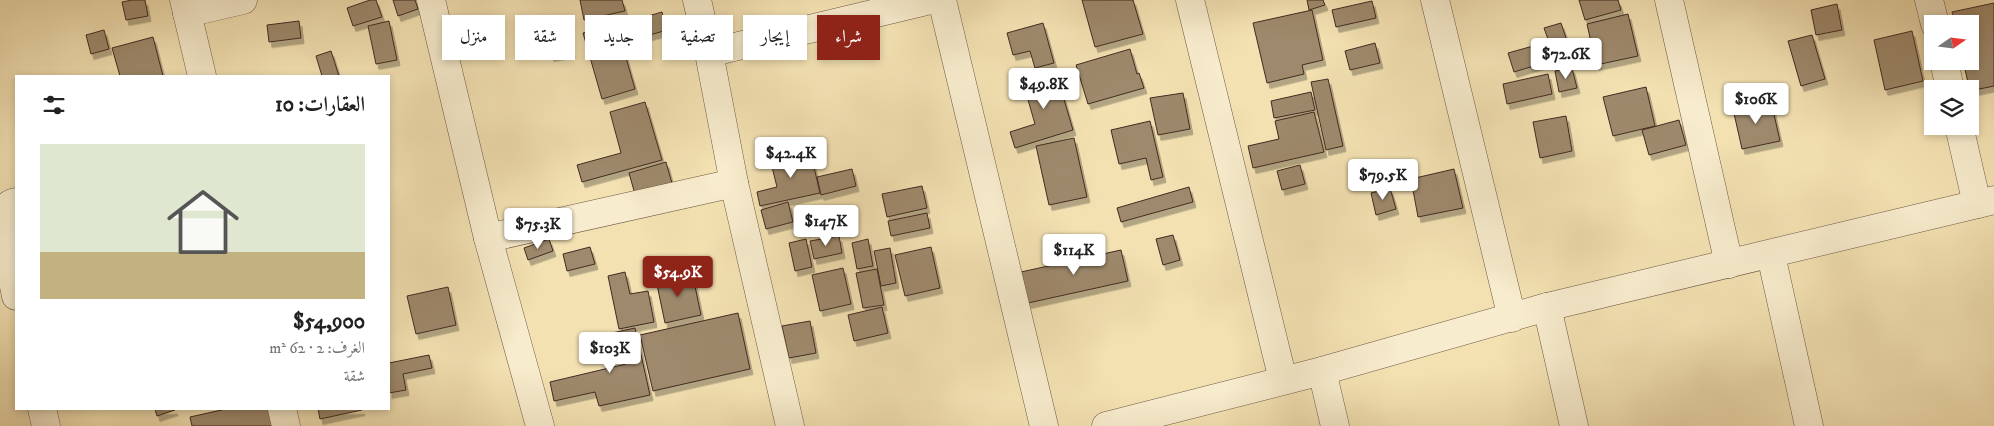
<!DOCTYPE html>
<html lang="ar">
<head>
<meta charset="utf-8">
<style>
  body { margin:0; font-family:"IM FELL DW Pica",Amiri,serif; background:#f2f2f2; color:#222; direction:rtl; height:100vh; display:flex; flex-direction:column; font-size:19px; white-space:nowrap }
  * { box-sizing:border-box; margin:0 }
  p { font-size:16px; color:#767676 }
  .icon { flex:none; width:28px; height:28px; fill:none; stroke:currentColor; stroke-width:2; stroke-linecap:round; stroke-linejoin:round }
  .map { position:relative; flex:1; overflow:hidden; direction:ltr }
  .side { position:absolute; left:15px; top:75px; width:375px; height:335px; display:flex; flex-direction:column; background:#fff; border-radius:0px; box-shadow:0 2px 8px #0003; direction:rtl }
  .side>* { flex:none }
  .top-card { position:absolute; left:405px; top:15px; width:475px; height:45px; direction:rtl; display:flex; gap:10px }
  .needle { width:32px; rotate:76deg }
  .controls { position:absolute; left:1924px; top:15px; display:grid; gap:10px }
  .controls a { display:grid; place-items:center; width:55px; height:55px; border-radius:0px; background:#fff; box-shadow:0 2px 8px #0003; font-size:25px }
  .price { position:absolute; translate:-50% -42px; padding:0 11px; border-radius:5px; background:#fff; color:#222; font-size:16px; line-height:32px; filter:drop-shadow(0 1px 2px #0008) }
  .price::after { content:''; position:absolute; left:50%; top:30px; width:15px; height:11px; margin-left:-8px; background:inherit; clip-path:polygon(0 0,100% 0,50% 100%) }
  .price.current { background:#8f2418; color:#fff }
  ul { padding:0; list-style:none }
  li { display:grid; align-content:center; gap:10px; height:265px; padding:0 25px }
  li span { display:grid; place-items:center; height:155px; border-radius:0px; color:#555 }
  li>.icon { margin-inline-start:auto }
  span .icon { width:90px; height:90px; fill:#fffc; stroke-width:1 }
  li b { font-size:21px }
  h2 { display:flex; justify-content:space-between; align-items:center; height:60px; padding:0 25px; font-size:21px }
  .chip { padding:0 18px; border-radius:0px; background:#fff; box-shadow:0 2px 8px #0003; font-size:18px; line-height:45px }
  .chip.current { background:#8f2418; color:#fff }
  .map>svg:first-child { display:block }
  .building { fill:#9e896c; stroke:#412a21; filter:url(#shadow) }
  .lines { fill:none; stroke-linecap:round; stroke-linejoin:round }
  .minor-casing { stroke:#6e5845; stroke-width:29 }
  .minor { stroke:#f7eccd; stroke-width:28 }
</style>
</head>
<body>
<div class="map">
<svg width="1994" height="426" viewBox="0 0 1994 426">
  <defs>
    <filter id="shadow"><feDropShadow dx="3" dy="5.5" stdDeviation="0" flood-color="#0004"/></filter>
  </defs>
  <rect width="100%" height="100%" fill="#f3e1b2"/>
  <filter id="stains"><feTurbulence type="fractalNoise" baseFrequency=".004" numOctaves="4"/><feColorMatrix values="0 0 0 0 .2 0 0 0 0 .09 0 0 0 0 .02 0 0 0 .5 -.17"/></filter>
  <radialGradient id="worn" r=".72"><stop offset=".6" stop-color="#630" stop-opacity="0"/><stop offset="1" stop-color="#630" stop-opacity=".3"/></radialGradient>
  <g class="building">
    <polygon points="132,0 145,0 148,16 126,20 122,2"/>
    <polygon points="370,0 376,0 382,17 353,26 347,8"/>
    <polygon points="393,0 415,0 418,9 398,16"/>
    <polygon points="580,0 622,0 625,11 584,20"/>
    <polygon points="1082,0 1133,0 1143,34 1095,47"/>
    <polygon points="1307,0 1323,0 1325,5 1309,10"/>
    <polygon points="1579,0 1618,0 1621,10 1585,20"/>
    <polygon points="1372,1 1376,18 1336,27 1332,10"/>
    <polygon points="1994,3 1994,86 1970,91 1963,61 1970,61 1970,24 1955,24 1952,12"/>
    <polygon points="1837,4 1842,30 1816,35 1811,10"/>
    <polygon points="1312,10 1323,60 1302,65 1304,74 1267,83 1253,23"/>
    <polygon points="662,12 667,30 636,39 631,21"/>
    <polygon points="1628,14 1638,56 1596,65 1587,24"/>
    <polygon points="299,21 301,38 269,42 267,25"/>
    <polygon points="389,21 397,60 376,64 368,26"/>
    <polygon points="616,23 635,89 602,99 583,33"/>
    <polygon points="1043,23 1054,63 1035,68 1030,51 1013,55 1007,33"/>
    <polygon points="1561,23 1570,50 1554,56 1544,28"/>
    <polygon points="104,30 109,49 91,54 86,35"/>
    <polygon points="1912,31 1923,81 1885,90 1874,40"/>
    <polygon points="1812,35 1825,79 1801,86 1788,41"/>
    <polygon points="153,37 163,76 120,76 112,48"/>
    <polygon points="569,37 572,52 551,56 548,40"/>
    <polygon points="1375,43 1380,63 1350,70 1345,51"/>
    <polygon points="1544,43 1550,61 1514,72 1508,53"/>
    <polygon points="1130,49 1137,74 1139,73 1144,88 1088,104 1076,65"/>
    <polygon points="331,51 339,76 322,76 316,56"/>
    <polygon points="1572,68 1577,88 1559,92 1555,71"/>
    <polygon points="1055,69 1073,130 1015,148 1010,132 1035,124 1022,79"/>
    <polygon points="1548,74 1552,94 1507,104 1503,84"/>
    <polygon points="1328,79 1343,146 1326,150 1311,82"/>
    <polygon points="1646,87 1655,126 1613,136 1603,97"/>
    <polygon points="1311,92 1315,110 1274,118 1271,101"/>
    <polygon points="1183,93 1190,129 1158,135 1150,98"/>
    <polygon points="1771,101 1780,141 1742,149 1733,109"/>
    <polygon points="645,102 662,160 582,182 577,165 621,153 610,112"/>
    <polygon points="1314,112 1324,152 1253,168 1248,146 1279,139 1275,121"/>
    <polygon points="1566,116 1572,151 1540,158 1533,122"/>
    <polygon points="1679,120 1686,145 1649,155 1642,130"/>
    <polygon points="1150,121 1163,177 1151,180 1146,158 1119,164 1111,130"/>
    <polygon points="1074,138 1087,197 1049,205 1036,146"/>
    <polygon points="810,150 820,193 760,206 757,192 777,187 770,159"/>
    <polygon points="666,162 677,201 640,212 629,173"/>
    <polygon points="1300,165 1305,184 1282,190 1277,171"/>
    <polygon points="852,169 856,186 821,195 817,177"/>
    <polygon points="1454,169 1463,208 1418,217 1411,179"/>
    <polygon points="922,186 927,208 887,217 882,194"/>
    <polygon points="1189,187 1193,202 1121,222 1117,208"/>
    <polygon points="1390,188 1396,209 1376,215 1371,193"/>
    <polygon points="788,202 793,222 766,229 761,210"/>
    <polygon points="927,213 930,228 891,236 888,221"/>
    <polygon points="1173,235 1180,260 1163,265 1156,239"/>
    <polygon points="839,236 842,253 814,259 810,241"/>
    <polygon points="549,239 553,251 528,260 524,248"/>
    <polygon points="806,239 812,267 795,271 789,243"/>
    <polygon points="868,239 873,266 857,269 852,243"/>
    <polygon points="590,247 595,264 567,271 563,254"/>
    <polygon points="931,247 940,288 905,296 895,255"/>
    <polygon points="890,248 896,283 881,286 874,251"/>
    <polygon points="1121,250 1128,281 1028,303 1021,272"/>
    <polygon points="843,268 851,304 820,311 812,275"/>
    <polygon points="877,269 884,305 863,308 856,273"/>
    <polygon points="625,272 630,294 648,291 654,322 619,329 608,276"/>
    <polygon points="692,272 701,315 665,323 656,280"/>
    <polygon points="448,287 456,325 416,334 407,296"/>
    <polygon points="882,307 888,333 854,341 848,315"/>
    <polygon points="738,313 750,369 653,391 640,335"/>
    <polygon points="810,321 816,353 789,358 782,326"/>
    <polygon points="635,328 650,395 599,406 595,392 554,401 550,382 626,364 623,351 602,355 598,336"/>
    <polygon points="429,355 432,368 403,374 406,390 389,393 389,363"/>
    <polygon points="155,409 175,409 175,410 157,416"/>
    <polygon points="226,409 273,409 277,426 192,426 190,417"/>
    <polygon points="318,409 362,409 362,410 320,419"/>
  </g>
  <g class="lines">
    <g class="minor-casing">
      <g id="minor">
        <polyline points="184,0 202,76"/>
        <polyline points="431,0 488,238 540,426"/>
        <polyline points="697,0 709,53 734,183 790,426"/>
        <polyline points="942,0 1044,426"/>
        <polyline points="1190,0 1283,380"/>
        <polyline points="1435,0 1512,318"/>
        <polyline points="1669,0 1729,264"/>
        <polyline points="1929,0 1935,24"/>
        <polyline points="187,13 243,0"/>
        <polyline points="709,53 931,0"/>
        <polyline points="1944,61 1950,89"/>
        <polyline points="1959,126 1977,204"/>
        <path d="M16 202C10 203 4 208 2 214 0 227 13 280 16 296"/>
        <polyline points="488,238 734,183"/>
        <polyline points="1771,255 1809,426"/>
        <polyline points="1547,307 1574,426"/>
        <polyline points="1322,371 1335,426"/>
        <polyline points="42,409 46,426"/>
        <polyline points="282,409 286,426"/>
        <polyline points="1106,426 1322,371 1547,307 1994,200"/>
      </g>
    </g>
    <use href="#minor" class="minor"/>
  </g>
  <rect width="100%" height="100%" filter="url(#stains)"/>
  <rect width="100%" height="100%" fill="url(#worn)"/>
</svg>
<div class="controls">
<a><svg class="needle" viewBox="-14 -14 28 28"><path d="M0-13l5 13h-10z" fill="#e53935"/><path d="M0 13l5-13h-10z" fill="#767676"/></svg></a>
<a><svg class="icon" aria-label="layers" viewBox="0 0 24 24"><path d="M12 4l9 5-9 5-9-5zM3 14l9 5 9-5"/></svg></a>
</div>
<b class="price" style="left:1566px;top:80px">$72.6K</b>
<b class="price" style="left:1044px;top:110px">$49.8K</b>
<b class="price" style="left:1756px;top:125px">$106K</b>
<b class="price" style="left:791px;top:179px">$42.4K</b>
<b class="price" style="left:1383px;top:201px">$79.5K</b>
<b class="price" style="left:826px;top:247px">$147K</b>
<b class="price" style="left:538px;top:250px">$75.3K</b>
<b class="price" style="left:1074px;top:276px">$114K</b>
<b class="price current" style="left:678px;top:298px">$54.9K</b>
<b class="price" style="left:610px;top:374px">$103K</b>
<div class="top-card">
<a class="chip current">شراء</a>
<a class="chip">إيجار</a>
<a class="chip">تصفية</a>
<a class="chip">جديد</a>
<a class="chip">شقة</a>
<a class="chip">منزل</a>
</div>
<section class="side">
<h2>العقارات: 10<svg class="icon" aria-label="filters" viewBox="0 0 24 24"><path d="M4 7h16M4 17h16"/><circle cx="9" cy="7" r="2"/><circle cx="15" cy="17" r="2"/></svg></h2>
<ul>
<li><span style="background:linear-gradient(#dfe7d0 70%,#c2b280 0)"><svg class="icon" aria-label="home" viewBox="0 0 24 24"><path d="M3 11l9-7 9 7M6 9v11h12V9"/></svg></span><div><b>$54,900</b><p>الغرف: 2 · 62 m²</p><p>شقة</p></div></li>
</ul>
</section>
</div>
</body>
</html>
